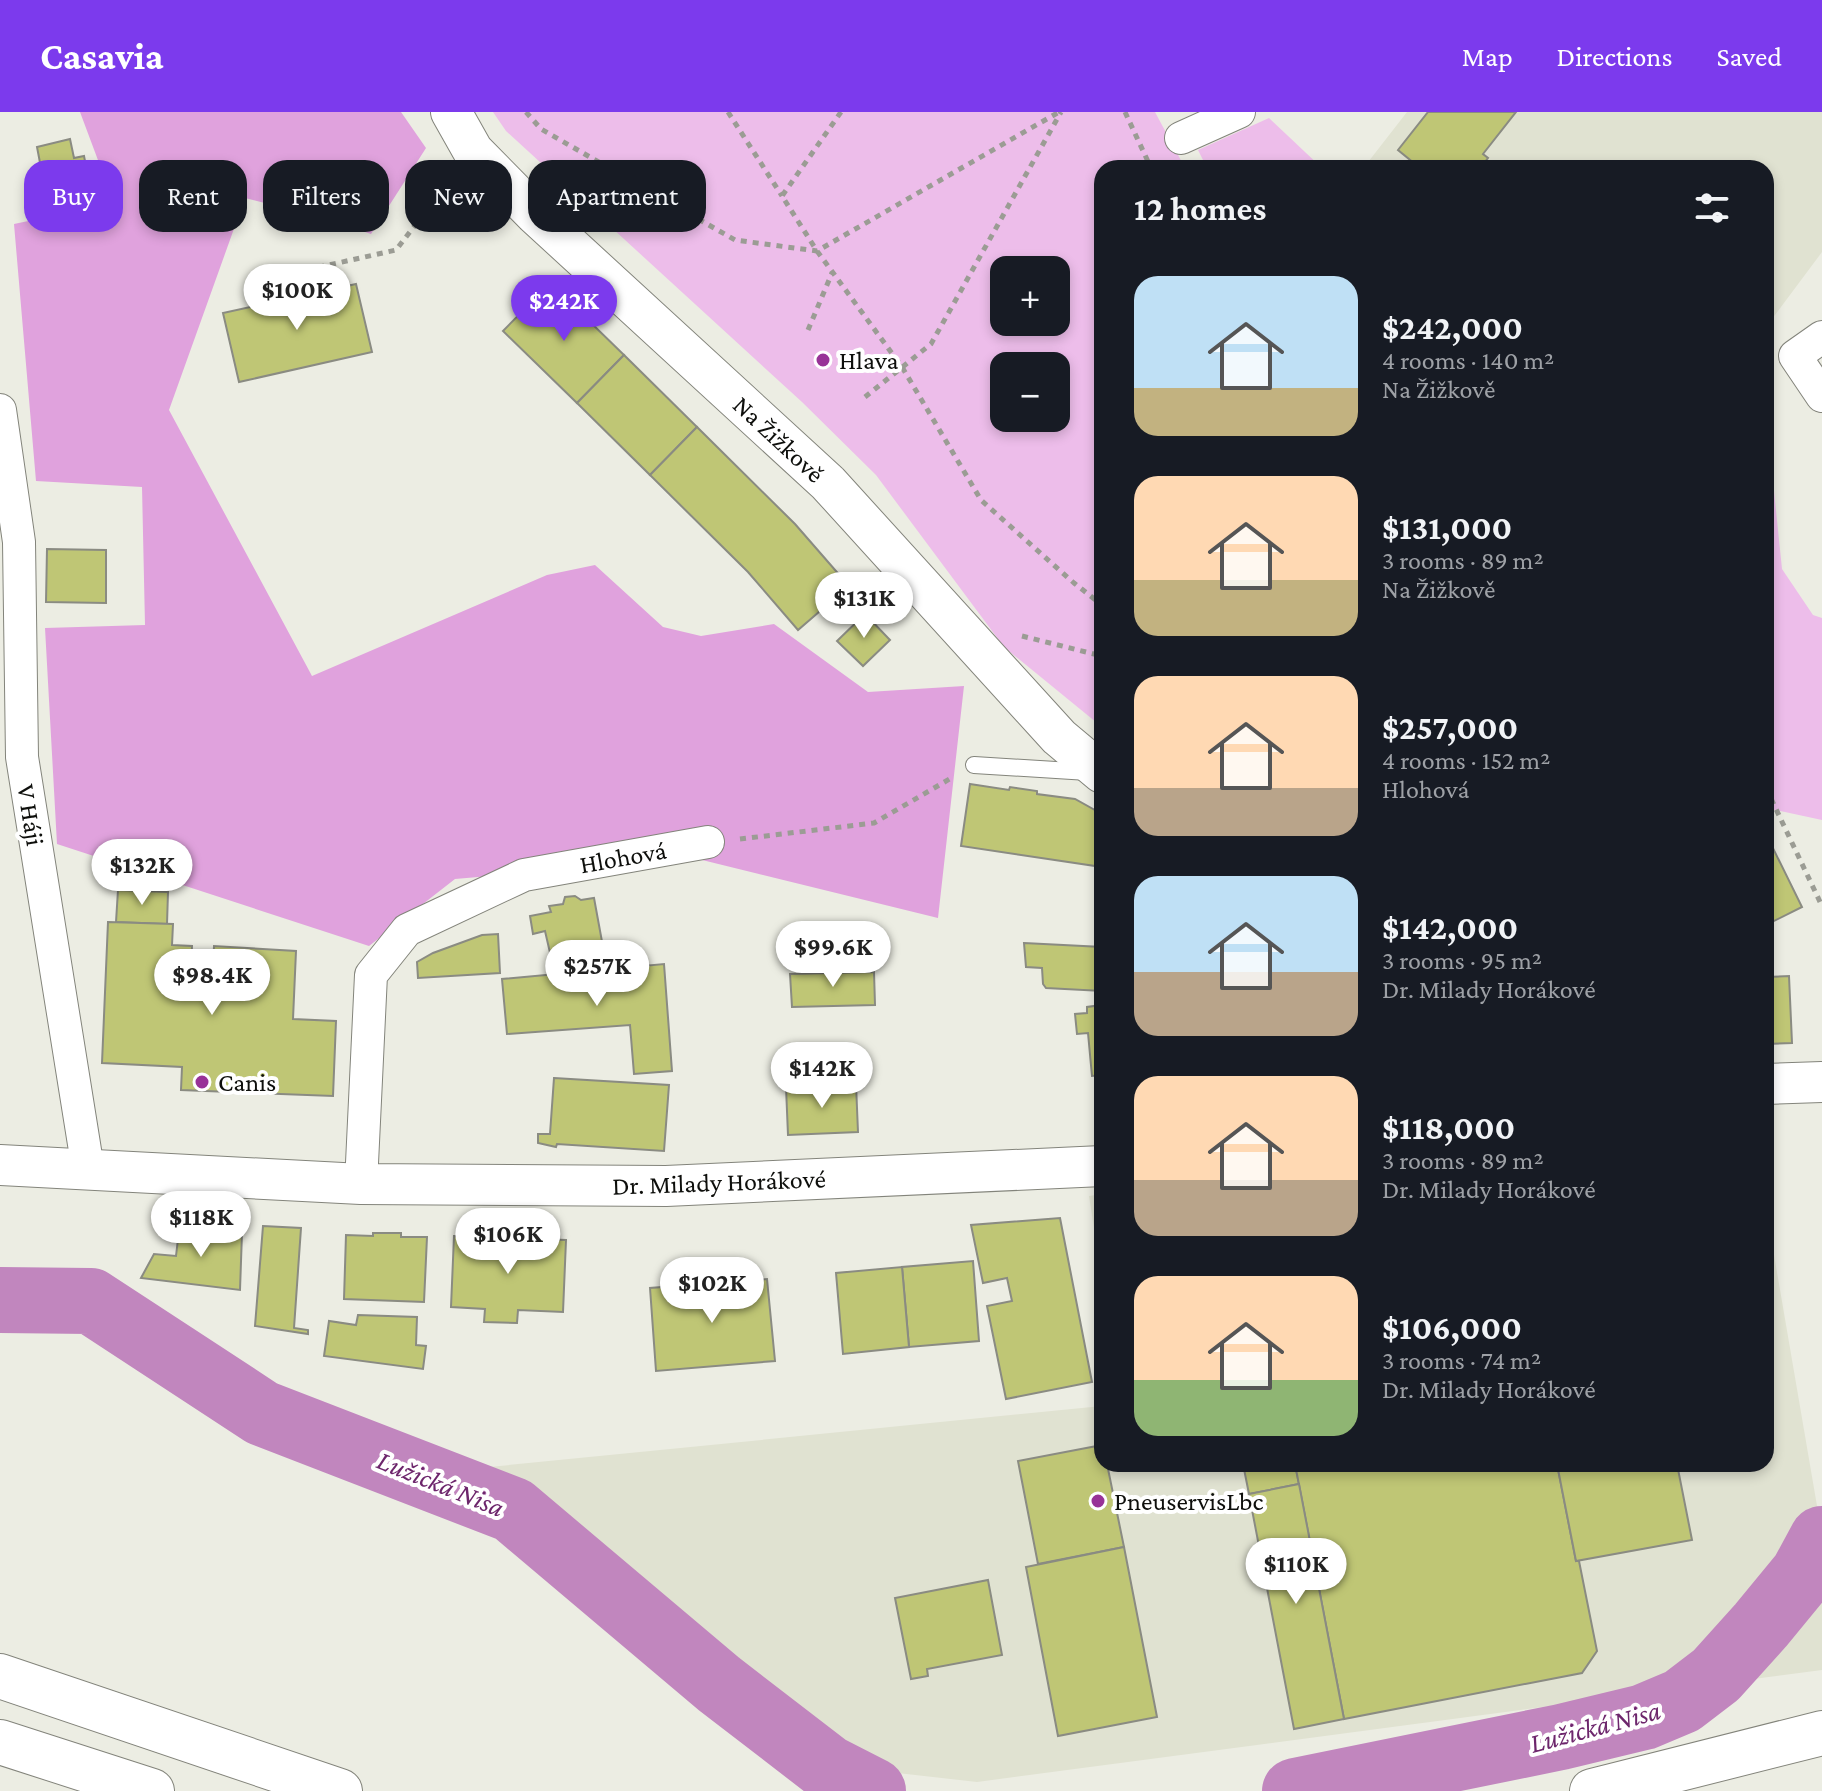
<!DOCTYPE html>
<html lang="en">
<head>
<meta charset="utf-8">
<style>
  body { margin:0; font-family:"Crimson Pro",serif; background:#242831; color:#f1f3f6; height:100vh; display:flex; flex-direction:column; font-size:30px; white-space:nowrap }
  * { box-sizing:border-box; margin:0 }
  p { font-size:26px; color:#9ea1a6 }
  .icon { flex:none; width:44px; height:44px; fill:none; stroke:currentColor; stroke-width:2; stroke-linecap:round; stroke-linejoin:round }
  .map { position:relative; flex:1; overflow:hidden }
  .side { position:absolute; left:1094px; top:48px; width:680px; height:1312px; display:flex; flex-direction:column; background:#171b24; border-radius:24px; box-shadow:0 4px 12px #0003 }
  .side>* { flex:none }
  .top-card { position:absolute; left:24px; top:48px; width:760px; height:72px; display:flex; gap:16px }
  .tools { position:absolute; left:990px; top:144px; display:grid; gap:16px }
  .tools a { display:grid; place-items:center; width:80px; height:80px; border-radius:16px; background:#171b24; box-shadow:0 4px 12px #0003; font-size:40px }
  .price { position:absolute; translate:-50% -68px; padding:0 18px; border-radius:28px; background:#fff; color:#222; font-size:26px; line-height:52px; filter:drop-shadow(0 2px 4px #0008) }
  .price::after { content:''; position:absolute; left:50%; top:48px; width:24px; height:18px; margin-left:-12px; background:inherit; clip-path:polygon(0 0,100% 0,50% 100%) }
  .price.active { background:#7c3aed; color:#fff }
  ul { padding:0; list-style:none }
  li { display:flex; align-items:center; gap:24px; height:200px; padding:0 40px }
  li span { display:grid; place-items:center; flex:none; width:224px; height:160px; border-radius:24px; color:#555 }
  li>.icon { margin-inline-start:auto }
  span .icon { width:96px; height:96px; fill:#fffc; stroke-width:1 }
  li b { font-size:34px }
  h2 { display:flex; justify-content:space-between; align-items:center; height:96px; padding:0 40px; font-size:34px }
  .pill { padding:0 28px; border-radius:24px; background:#171b24; box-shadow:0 4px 12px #0003; font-size:28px; line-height:72px }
  .pill.active { background:#7c3aed; color:#fff }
  header { display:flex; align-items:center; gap:48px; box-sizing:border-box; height:112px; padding:0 40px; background:#7c3aed; color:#fff }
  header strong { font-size:38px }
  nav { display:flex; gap:44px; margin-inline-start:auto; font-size:28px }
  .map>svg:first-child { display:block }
  .built { fill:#e0e2d1 }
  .green { fill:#edbdea; fill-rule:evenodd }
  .forest { fill:#e0a2dd }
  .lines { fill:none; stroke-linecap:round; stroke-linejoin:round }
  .river { stroke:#c186be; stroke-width:66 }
  .building { fill:#bfc675; stroke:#8a8b82; stroke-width:2 }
  .service-casing { stroke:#83847b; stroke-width:18 }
  .minor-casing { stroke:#83847b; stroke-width:34 }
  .tertiary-casing { stroke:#83847b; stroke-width:42 }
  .trunk-casing { stroke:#83847b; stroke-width:46 }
  .path { stroke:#9b9c94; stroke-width:5; stroke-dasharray:6 6; stroke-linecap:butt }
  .service { stroke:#fff; stroke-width:16 }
  .minor { stroke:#fff; stroke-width:32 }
  .tertiary { stroke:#fff; stroke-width:40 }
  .trunk { stroke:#fff; stroke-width:44 }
  .poi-dot { fill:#983297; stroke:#fff; stroke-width:3 }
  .labels { text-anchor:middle; stroke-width:8; stroke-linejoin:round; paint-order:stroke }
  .poi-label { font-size:26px; fill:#0e0f0c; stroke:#fff; text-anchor:start }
  .street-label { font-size:26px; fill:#0e0f0c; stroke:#fff }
  .water-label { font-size:28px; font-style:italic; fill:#6d266c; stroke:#fff }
</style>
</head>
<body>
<header>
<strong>Casavia</strong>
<nav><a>Map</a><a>Directions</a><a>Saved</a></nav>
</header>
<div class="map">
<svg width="1822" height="1679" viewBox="0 0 1822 1679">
  <rect width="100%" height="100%" fill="#ecede3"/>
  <g class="built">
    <polygon points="1407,0 1822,0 1822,140 1766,215 1766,56 1350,56 1357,48 1365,54"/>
    <polygon points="1102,1082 1102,1168 1089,1084"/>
    <polygon points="1766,1096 1822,1423 1822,1558 977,1670 871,1658 598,1439 546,1389 459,1358 1102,1294 1102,1352 1766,1352"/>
  </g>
  <g class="green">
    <path d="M493 0H1155L1185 56H1102V615L1004 535 876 363 802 290 506 19ZM1004 158H1056V210H1004ZM1004 254H1056V306H1004Z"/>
    <polygon points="1269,6 1322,56 1207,56 1198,38"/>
    <polygon points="1766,363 1774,379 1782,457 1813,503 1822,506 1822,708 1766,696"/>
  </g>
  <polygon class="forest" points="80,0 401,0 426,36 371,122 323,106 245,86 169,298 312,564 547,463 595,453 663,515 701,524 774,512 868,580 964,574 938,806 694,746 455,767 369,834 57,732 45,516 145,513 142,375 36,369 14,112 114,91"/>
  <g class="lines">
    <g class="river">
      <polyline points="0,1188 91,1189 262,1301 513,1398 719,1572 828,1656 873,1679"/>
      <polyline points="1295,1679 1561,1625 1644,1605 1682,1589 1716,1563 1761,1513 1803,1462 1822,1427"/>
    </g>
  </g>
  <g class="building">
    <polygon points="1428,0 1516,0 1483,42 1488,46 1480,56 1420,56 1398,38"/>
    <polygon points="70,27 74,46 84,44 90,74 46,82 37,35"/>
    <polygon points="550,171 624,243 577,291 503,219"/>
    <polygon points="356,172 372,240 239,270 223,201 273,190 271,183 305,176 306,183"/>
    <polygon points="624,243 697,315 650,363 577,291"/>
    <polygon points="697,315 795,412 849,474 798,518 748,460 650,363"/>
    <polygon points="47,437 106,438 106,491 46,490"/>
    <polygon points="865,502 890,528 863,554 837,529"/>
    <polygon points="970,672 1009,678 1010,675 1037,679 1037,682 1075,687 1102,702 1102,755 961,734"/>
    <polygon points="1766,722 1802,795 1766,813"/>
    <polygon points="118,778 168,780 167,812 116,810"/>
    <polygon points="575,784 581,788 594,786 603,835 551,845 545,819 533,822 530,804 551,800 549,794 563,792 565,785"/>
    <polygon points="108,810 173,812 172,833 192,834 190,880 212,881 214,834 296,839 293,907 336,909 333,984 181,978 182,955 102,951"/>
    <polygon points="498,822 500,861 418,866 417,850 433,841 482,823"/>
    <polygon points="1024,831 1102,835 1102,879 1046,876 1043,872 1042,856 1026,855"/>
    <polygon points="664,852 672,959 634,962 630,913 507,922 502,867"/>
    <polygon points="874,860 875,893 792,895 790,862"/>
    <polygon points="1789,864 1792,931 1766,932 1766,865"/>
    <polygon points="1102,893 1102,963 1092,964 1088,921 1077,922 1075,902 1087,901 1087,895"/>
    <polygon points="554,966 669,973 664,1039 557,1032 556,1035 538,1031 538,1022 550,1022"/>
    <polygon points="856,972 858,1020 788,1023 786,975"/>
    <polygon points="1060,1106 1092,1270 1006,1287 987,1194 1012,1189 1007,1166 983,1171 971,1113"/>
    <polygon points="180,1110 210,1113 210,1119 242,1121 240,1178 141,1166 154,1142 176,1144"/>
    <polygon points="263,1114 301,1116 294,1216 308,1218 308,1222 255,1214"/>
    <polygon points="373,1121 401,1121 401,1125 427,1125 424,1190 344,1187 346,1123 373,1124"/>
    <polygon points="454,1124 566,1128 563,1200 518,1198 517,1211 484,1210 485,1197 451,1195"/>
    <polygon points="973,1149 979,1229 909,1235 902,1155"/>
    <polygon points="902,1155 909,1235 843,1242 836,1161"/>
    <polygon points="767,1167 775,1249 656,1259 650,1176"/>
    <polygon points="358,1203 417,1205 416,1233 426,1234 423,1257 324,1244 329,1209 356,1213"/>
    <polygon points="1102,1333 1102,1352 1107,1352 1124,1435 1038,1452 1018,1349"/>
    <polygon points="1243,1352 1295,1352 1299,1372 1249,1382"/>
    <polygon points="1295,1352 1557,1352 1576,1449 1579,1449 1597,1539 1582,1561 1344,1607"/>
    <polygon points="1557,1352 1677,1352 1692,1428 1576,1449"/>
    <polygon points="1299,1372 1344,1607 1294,1617 1249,1382"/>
    <polygon points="1124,1435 1157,1605 1058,1624 1026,1455"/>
    <polygon points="988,1468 1002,1543 927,1557 928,1564 911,1567 895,1486"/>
  </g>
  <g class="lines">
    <g class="service-casing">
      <polyline id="service" points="974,653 1088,660"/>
    </g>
    <g class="minor-casing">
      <g id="minor">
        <polyline points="1181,26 1239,0"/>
        <polyline points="1822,225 1795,244 1822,284"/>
        <polyline points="0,298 19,430 22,645 88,1057"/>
        <polyline points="361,1072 371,863 407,818 524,763 708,730"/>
      </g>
    </g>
    <g class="tertiary-casing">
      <g id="tertiary">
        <polyline points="451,0 473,39 535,102 828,371 1059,625 1102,661"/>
        <polyline points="1766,972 1822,970"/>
        <polyline points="0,1053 361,1072 666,1074 1102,1054"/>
      </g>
    </g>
    <g class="trunk-casing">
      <g id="trunk">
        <polyline points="0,1564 340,1679"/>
        <polyline points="0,1630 152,1679"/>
        <polyline points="1592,1679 1822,1621"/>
      </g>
    </g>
    <g class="path">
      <polyline points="526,0 541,17 735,128 817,139 1059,0"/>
      <polyline points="728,0 782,84"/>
      <polyline points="841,0 782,84 817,139 902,255 981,388 1074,471 1102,493"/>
      <polyline points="1125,0 1151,56"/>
      <polyline points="248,171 396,138 450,68"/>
      <polyline points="808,218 832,161"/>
      <polyline points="865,285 931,232 1061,0"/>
      <polyline points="1022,524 1102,544"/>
      <polyline points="1766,676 1822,794"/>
      <polyline points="740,727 874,711 953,665"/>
    </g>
    <use href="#service" class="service"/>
    <use href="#minor" class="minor"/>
    <use href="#tertiary" class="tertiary"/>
    <use href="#trunk" class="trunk"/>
  </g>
  <g class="poi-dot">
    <circle cx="823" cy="248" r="8"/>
    <circle cx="202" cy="970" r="8"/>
    <circle cx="1098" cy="1389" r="8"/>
  </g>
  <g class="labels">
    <g class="poi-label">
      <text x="839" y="257">Hlava</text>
      <text x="218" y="979">Canis</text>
      <text x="1114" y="1398">PneuservisLbc</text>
    </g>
    <g class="street-label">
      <text transform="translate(779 327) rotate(43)" y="9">Na Žižkově</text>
      <text transform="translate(31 703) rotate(81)" y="9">V Háji</text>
      <text transform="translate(623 745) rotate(-10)" y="9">Hlohová</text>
      <text transform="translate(719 1070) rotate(-2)" y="9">Dr. Milady Horákové</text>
    </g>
    <g class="water-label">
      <text transform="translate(441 1371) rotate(22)" y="10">Lužická Nisa</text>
      <text transform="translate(1595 1614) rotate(-15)" y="10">Lužická Nisa</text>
    </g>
  </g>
</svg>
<div class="tools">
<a>+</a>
<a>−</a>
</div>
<b class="price" style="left:297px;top:220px">$100K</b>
<b class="price active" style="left:564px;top:231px">$242K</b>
<b class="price" style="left:864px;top:528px">$131K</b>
<b class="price" style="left:142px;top:795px">$132K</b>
<b class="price" style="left:833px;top:877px">$99.6K</b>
<b class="price" style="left:597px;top:896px">$257K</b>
<b class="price" style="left:212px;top:905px">$98.4K</b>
<b class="price" style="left:822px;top:998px">$142K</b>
<b class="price" style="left:201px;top:1147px">$118K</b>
<b class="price" style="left:508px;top:1164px">$106K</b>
<b class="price" style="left:712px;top:1213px">$102K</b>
<b class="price" style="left:1296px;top:1494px">$110K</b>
<div class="top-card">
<a class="pill active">Buy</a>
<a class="pill">Rent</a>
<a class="pill">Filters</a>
<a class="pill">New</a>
<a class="pill">Apartment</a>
</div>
<section class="side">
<h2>12 homes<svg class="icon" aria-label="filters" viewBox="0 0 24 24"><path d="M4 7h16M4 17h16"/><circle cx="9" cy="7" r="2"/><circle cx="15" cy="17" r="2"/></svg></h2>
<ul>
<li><span style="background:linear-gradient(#bfe0f5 70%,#c2b280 0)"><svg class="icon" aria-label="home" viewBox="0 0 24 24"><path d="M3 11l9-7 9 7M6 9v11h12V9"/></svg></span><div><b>$242,000</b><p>4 rooms · 140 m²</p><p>Na Žižkově</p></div></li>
<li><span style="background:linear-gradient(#ffd9b3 65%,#c2b280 0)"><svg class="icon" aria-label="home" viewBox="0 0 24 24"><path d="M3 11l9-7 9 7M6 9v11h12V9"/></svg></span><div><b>$131,000</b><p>3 rooms · 89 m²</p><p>Na Žižkově</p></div></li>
<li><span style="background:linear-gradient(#ffd9b3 70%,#b9a48a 0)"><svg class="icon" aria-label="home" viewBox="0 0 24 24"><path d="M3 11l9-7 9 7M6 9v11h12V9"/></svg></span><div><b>$257,000</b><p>4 rooms · 152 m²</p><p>Hlohová</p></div></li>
<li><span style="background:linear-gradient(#bfe0f5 60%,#b9a48a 0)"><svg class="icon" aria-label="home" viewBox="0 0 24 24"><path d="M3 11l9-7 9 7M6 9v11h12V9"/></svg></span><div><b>$142,000</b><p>3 rooms · 95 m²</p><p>Dr. Milady Horákové</p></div></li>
<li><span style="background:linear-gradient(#ffd9b3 65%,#b9a48a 0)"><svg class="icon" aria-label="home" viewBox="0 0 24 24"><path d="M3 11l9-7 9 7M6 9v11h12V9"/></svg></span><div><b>$118,000</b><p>3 rooms · 89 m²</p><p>Dr. Milady Horákové</p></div></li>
<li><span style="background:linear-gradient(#ffd9b3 65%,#8fb573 0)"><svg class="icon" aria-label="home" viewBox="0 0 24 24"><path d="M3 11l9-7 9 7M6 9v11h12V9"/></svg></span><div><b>$106,000</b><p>3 rooms · 74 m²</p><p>Dr. Milady Horákové</p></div></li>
</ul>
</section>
</div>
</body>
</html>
